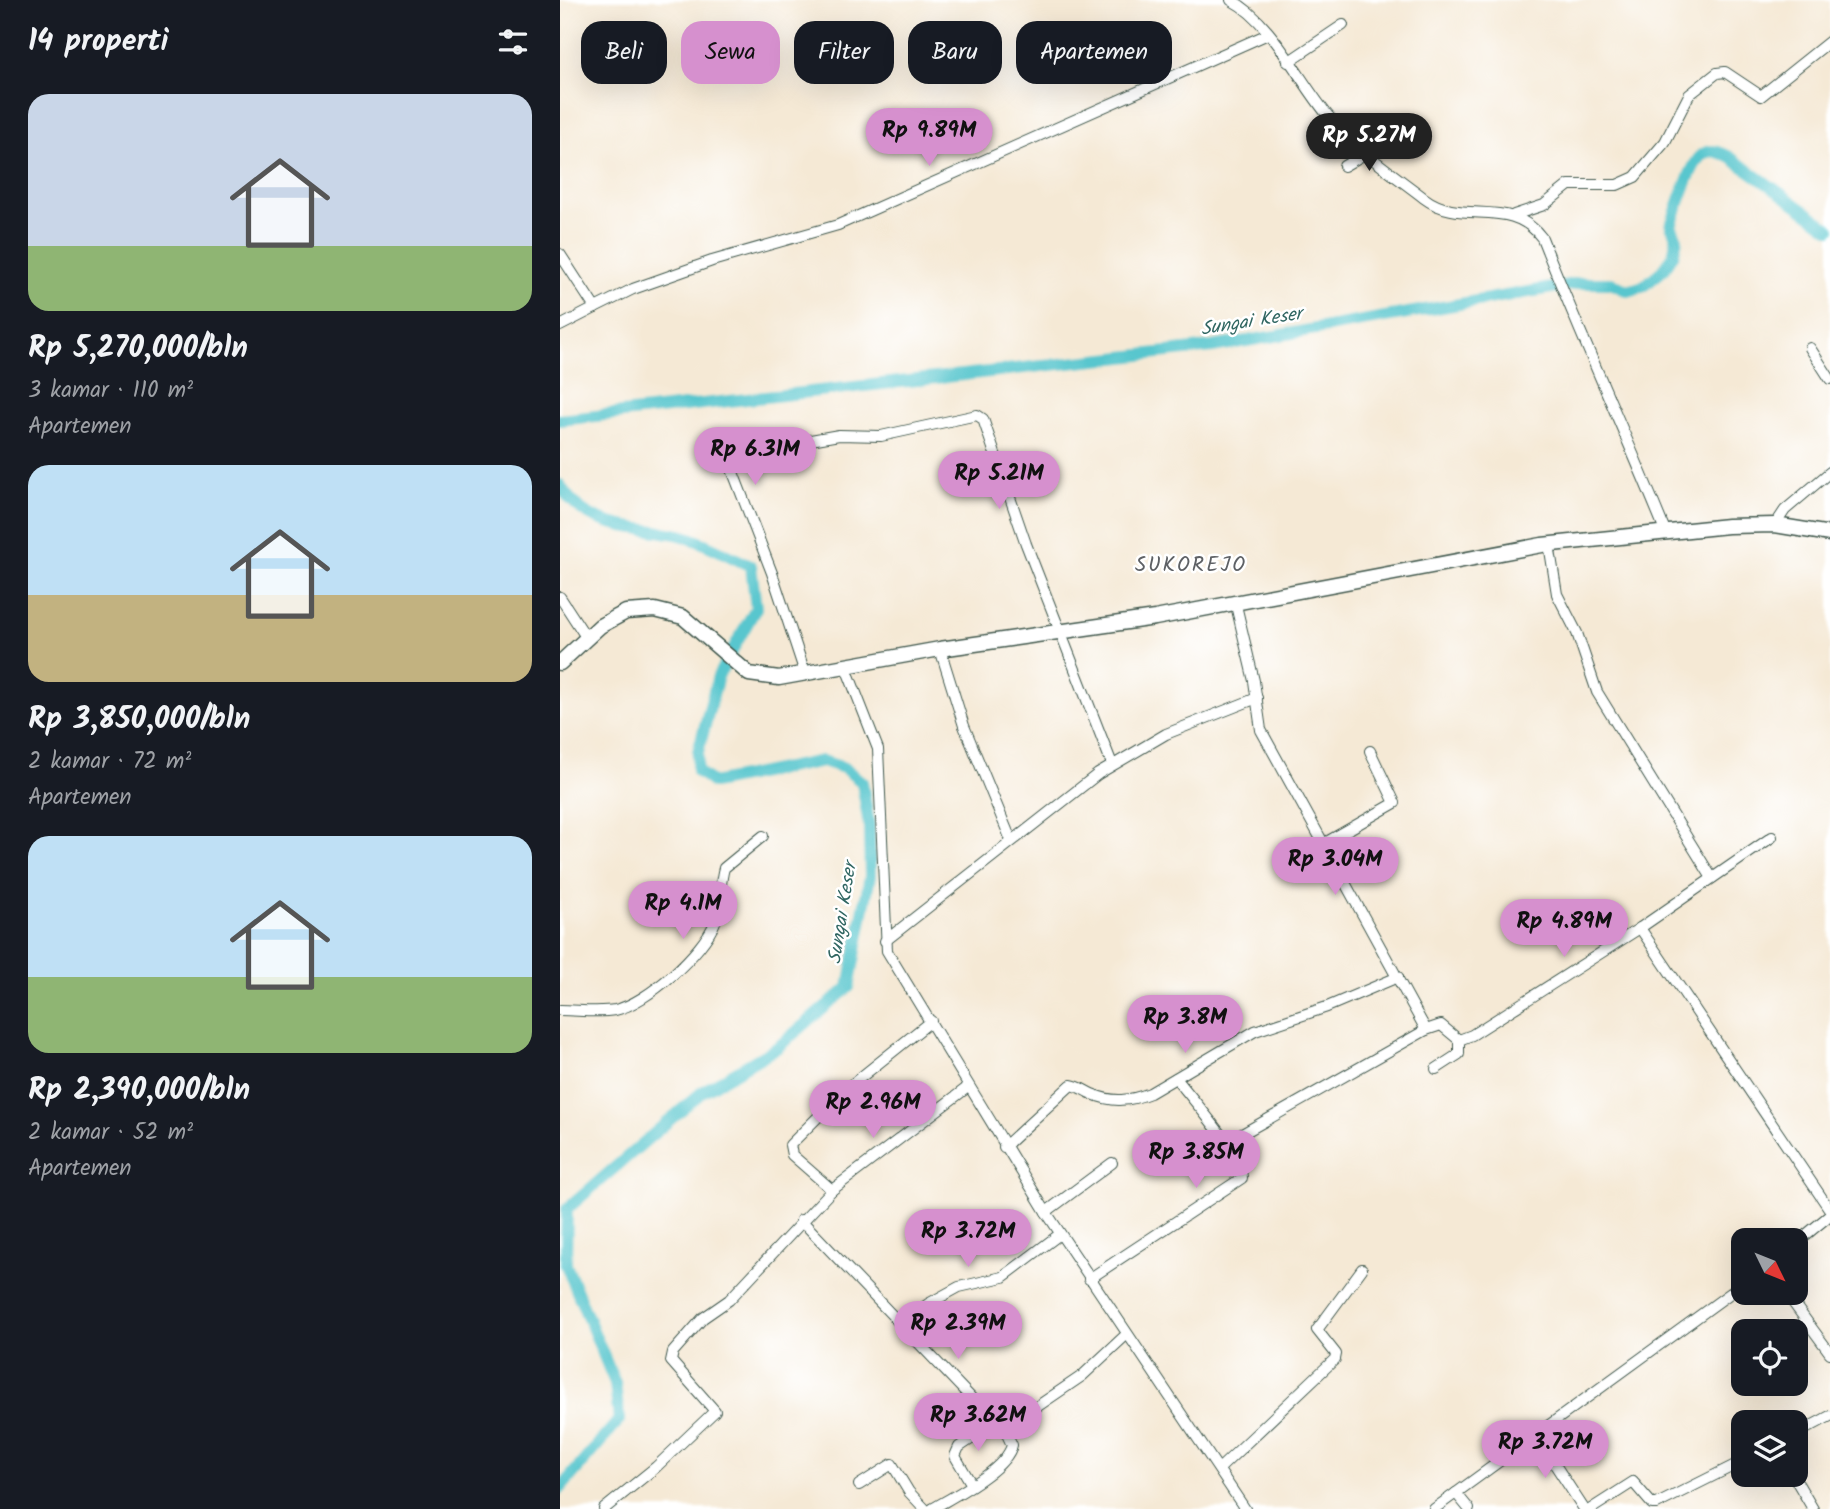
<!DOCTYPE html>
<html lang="id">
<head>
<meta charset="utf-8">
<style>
  body { margin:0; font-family:Kalam,sans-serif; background:#20242c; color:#f1f3f6; height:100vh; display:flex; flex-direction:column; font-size:26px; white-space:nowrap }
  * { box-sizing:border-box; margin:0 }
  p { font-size:23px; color:#9ea1a6 }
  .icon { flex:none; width:38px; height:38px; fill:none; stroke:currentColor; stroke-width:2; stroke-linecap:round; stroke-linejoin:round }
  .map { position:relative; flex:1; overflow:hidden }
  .side { display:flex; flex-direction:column; background:#171b24; width:560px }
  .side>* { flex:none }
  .guide { position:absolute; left:21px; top:21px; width:665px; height:63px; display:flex; gap:14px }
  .needle { width:46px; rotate:133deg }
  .fabs { position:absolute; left:1171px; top:1228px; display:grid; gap:14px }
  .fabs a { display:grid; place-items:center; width:77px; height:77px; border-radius:14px; background:#171b24; box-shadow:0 7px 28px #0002; font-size:35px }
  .price { position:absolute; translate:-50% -60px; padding:0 16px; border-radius:24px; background:#d690ce; color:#111; font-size:23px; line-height:46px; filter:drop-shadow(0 2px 4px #0008) }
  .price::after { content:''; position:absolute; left:50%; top:42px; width:21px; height:16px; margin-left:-10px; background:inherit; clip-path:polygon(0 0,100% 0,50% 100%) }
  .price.active { background:#222; color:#fff }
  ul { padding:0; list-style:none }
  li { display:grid; align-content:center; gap:14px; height:371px; padding:0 28px }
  li span { display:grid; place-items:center; height:217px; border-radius:21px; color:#555 }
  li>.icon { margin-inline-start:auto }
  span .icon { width:126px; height:126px; fill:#fffc; stroke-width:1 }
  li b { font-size:30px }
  h2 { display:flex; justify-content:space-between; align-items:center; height:84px; padding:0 28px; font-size:30px }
  .pill { padding:0 24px; border-radius:21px; background:#171b24; box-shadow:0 7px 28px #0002; font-size:24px; line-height:63px }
  .pill.active { background:#d690ce; color:#111 }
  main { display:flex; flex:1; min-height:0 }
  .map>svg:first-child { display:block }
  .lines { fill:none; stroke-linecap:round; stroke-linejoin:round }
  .river { stroke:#58c6ce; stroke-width:12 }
  .minor-casing { stroke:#3f574c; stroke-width:12 }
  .highway-casing { stroke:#3f574c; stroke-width:17 }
  .minor { stroke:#fff; stroke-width:10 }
  .highway { stroke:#fff; stroke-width:14 }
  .labels { text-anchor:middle; stroke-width:5; stroke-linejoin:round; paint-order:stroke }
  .water-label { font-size:19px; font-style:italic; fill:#306662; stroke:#fff }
  .quarter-label { font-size:21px; letter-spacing:2px; fill:#5e6165; stroke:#fff }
</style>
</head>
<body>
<main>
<section class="side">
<h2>14 properti<svg class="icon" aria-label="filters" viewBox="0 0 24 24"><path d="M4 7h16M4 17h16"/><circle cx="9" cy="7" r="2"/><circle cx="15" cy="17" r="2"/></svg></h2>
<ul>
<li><span style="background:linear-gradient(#c9d6e8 70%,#8fb573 0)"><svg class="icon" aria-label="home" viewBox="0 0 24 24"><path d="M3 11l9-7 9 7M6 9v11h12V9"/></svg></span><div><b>Rp 5,270,000/bln</b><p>3 kamar · 110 m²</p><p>Apartemen</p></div></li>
<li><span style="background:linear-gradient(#bfe0f5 60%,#c2b280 0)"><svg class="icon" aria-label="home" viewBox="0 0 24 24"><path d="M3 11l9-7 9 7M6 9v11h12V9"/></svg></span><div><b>Rp 3,850,000/bln</b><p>2 kamar · 72 m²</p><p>Apartemen</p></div></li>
<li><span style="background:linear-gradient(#bfe0f5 65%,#8fb573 0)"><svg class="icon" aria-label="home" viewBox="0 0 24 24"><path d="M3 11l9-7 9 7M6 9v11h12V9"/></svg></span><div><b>Rp 2,390,000/bln</b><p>2 kamar · 52 m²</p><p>Apartemen</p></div></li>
</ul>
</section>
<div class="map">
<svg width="1270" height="1509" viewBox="0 0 1270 1509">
  <rect width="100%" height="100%" fill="#fff"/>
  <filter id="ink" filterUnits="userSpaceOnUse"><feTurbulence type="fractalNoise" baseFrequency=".0143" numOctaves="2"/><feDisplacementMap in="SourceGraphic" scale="14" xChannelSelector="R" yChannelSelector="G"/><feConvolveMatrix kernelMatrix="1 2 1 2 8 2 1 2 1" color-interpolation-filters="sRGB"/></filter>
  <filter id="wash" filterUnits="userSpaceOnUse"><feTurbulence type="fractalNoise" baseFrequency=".00686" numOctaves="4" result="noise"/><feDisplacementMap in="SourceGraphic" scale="28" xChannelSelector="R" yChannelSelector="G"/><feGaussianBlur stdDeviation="1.57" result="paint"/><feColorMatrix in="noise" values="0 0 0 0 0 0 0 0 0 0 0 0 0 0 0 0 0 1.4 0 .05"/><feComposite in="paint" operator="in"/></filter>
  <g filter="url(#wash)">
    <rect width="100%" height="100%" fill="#f5e9d5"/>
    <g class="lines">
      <g class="river">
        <path d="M0 420 652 347 1020 283H1051L1068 291 1084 286 1104 269 1113 255 1117 239 1111 225C1117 210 1131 162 1143 154 1152 148 1161 153 1170 157L1270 229"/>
        <path d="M0 485C28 532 74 525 120 535 144 541 168 556 191 566L196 608 158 676 138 752 137 771 153 783 262 761 284 768 302 782 309 825 310 876 289 987 218 1047 142 1092 7 1209 6 1265 55 1383 59 1420 0 1489"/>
      </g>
    </g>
  </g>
  <g filter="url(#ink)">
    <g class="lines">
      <g class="minor-casing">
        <g id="minor">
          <path d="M671 0C713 22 739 82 770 118 795 149 833 174 864 198 902 227 950 195 982 238 1021 337 1066 434 1106 533"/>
          <polyline points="728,62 783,25"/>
          <polyline points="784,166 808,152"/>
          <polyline points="954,215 984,205 1009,185 1057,185 1075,177 1105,142 1129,95 1157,73 1165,72 1201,96 1270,41"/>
          <polyline points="0,254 35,308 0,326"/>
          <polyline points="35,308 73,289 152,261 278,225 708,34"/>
          <polyline points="1250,348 1270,379"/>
          <polyline points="1215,525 1225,510 1270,472"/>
          <polyline points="989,544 997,594 1017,633 1037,692 1152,878"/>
          <polyline points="0,597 26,637"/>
          <polyline points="380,649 404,726 451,840"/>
          <polyline points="285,665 318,749 327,951 486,1212 685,1509"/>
          <polyline points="245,673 212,573 171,467 173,460 185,453 245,441 279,435 321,436 417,415 423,419 466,544 552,764"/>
          <polyline points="763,844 835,803 810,751"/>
          <polyline points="1080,928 1270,1210"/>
          <polyline points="325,941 538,774 606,734 697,698"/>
          <path d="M0 1010C18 1010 37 1013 55 1010 86 1004 144 952 155 922 161 905 159 885 164 868L203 836"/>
          <polyline points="866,1030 881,1025 899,1040 912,1035 1080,928 1212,837"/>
          <polyline points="876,1069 899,1054 899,1040"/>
          <polyline points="666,1143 866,1030 701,730 694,681 675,601"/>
          <path d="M444 1147 511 1085C519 1086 525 1091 532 1094 553 1103 570 1101 590 1093L695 1031 767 1007 838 977"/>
          <polyline points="272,1190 232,1155 230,1145 285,1090 371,1021"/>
          <polyline points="486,1212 552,1163"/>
          <polyline points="241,1220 440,1428 450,1425 522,1376 567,1334"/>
          <polyline points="1236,1243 1270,1215"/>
          <path d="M529 1279 682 1178C682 1154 632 1099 616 1078"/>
          <polyline points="1226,1293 1270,1353"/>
          <polyline points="347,1332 357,1312 368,1304 399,1287 443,1277 500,1234"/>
          <polyline points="975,1434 1024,1509"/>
          <polyline points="1236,1434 1270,1416"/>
          <polyline points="659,1469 775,1359 776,1354 757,1330 802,1269"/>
          <polyline points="1233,1475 1253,1509"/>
          <polyline points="299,1485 332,1464 349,1492 365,1509"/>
          <polyline points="412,1485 395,1456 399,1447 435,1423"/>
          <polyline points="896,1493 909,1509"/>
          <polyline points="44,1509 96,1467 155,1411 111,1361 113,1352 143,1318 169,1300 272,1190 408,1087"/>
          <path d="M372 1509C394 1496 446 1470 452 1445L444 1428"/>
          <polyline points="874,1509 1183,1284"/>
          <polyline points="1031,1509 1073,1482 1092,1504 1097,1504 1183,1461"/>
        </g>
      </g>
      <g class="highway-casing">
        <polyline id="highway" points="0,663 40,626 66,612 95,610 123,617 189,674 219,678 380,649 595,618 982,545 1168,526 1215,525 1270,534"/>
      </g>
      <use href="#minor" class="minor"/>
      <use href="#highway" class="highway"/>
    </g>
  </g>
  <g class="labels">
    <g class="water-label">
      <text transform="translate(691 320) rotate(-9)" y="7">Sungai Keser</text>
      <text transform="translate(281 913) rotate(-81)" y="7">Sungai Keser</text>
    </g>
    <g class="quarter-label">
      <text x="631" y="571">SUKOREJO</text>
    </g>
  </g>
</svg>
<div class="fabs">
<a><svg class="needle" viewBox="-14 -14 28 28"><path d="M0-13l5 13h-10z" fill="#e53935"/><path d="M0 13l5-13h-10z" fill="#9ea1a6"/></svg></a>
<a><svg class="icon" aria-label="locate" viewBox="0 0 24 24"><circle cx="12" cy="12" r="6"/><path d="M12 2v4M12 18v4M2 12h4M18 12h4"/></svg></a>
<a><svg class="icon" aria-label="layers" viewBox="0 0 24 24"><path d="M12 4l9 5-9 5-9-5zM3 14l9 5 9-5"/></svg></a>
</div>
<b class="price" style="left:369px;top:168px">Rp 9.89M</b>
<b class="price active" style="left:809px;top:173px">Rp 5.27M</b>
<b class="price" style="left:195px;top:487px">Rp 6.31M</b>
<b class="price" style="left:439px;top:511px">Rp 5.21M</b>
<b class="price" style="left:775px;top:897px">Rp 3.04M</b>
<b class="price" style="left:123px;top:941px">Rp 4.1M</b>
<b class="price" style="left:1004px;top:959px">Rp 4.89M</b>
<b class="price" style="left:625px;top:1055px">Rp 3.8M</b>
<b class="price" style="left:313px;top:1140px">Rp 2.96M</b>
<b class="price" style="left:636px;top:1190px">Rp 3.85M</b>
<b class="price" style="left:408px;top:1269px">Rp 3.72M</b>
<b class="price" style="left:398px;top:1361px">Rp 2.39M</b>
<b class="price" style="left:418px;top:1453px">Rp 3.62M</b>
<b class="price" style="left:985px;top:1480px">Rp 3.72M</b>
<div class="guide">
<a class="pill">Beli</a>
<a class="pill active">Sewa</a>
<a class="pill">Filter</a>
<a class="pill">Baru</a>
<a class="pill">Apartemen</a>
</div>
</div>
</main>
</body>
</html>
